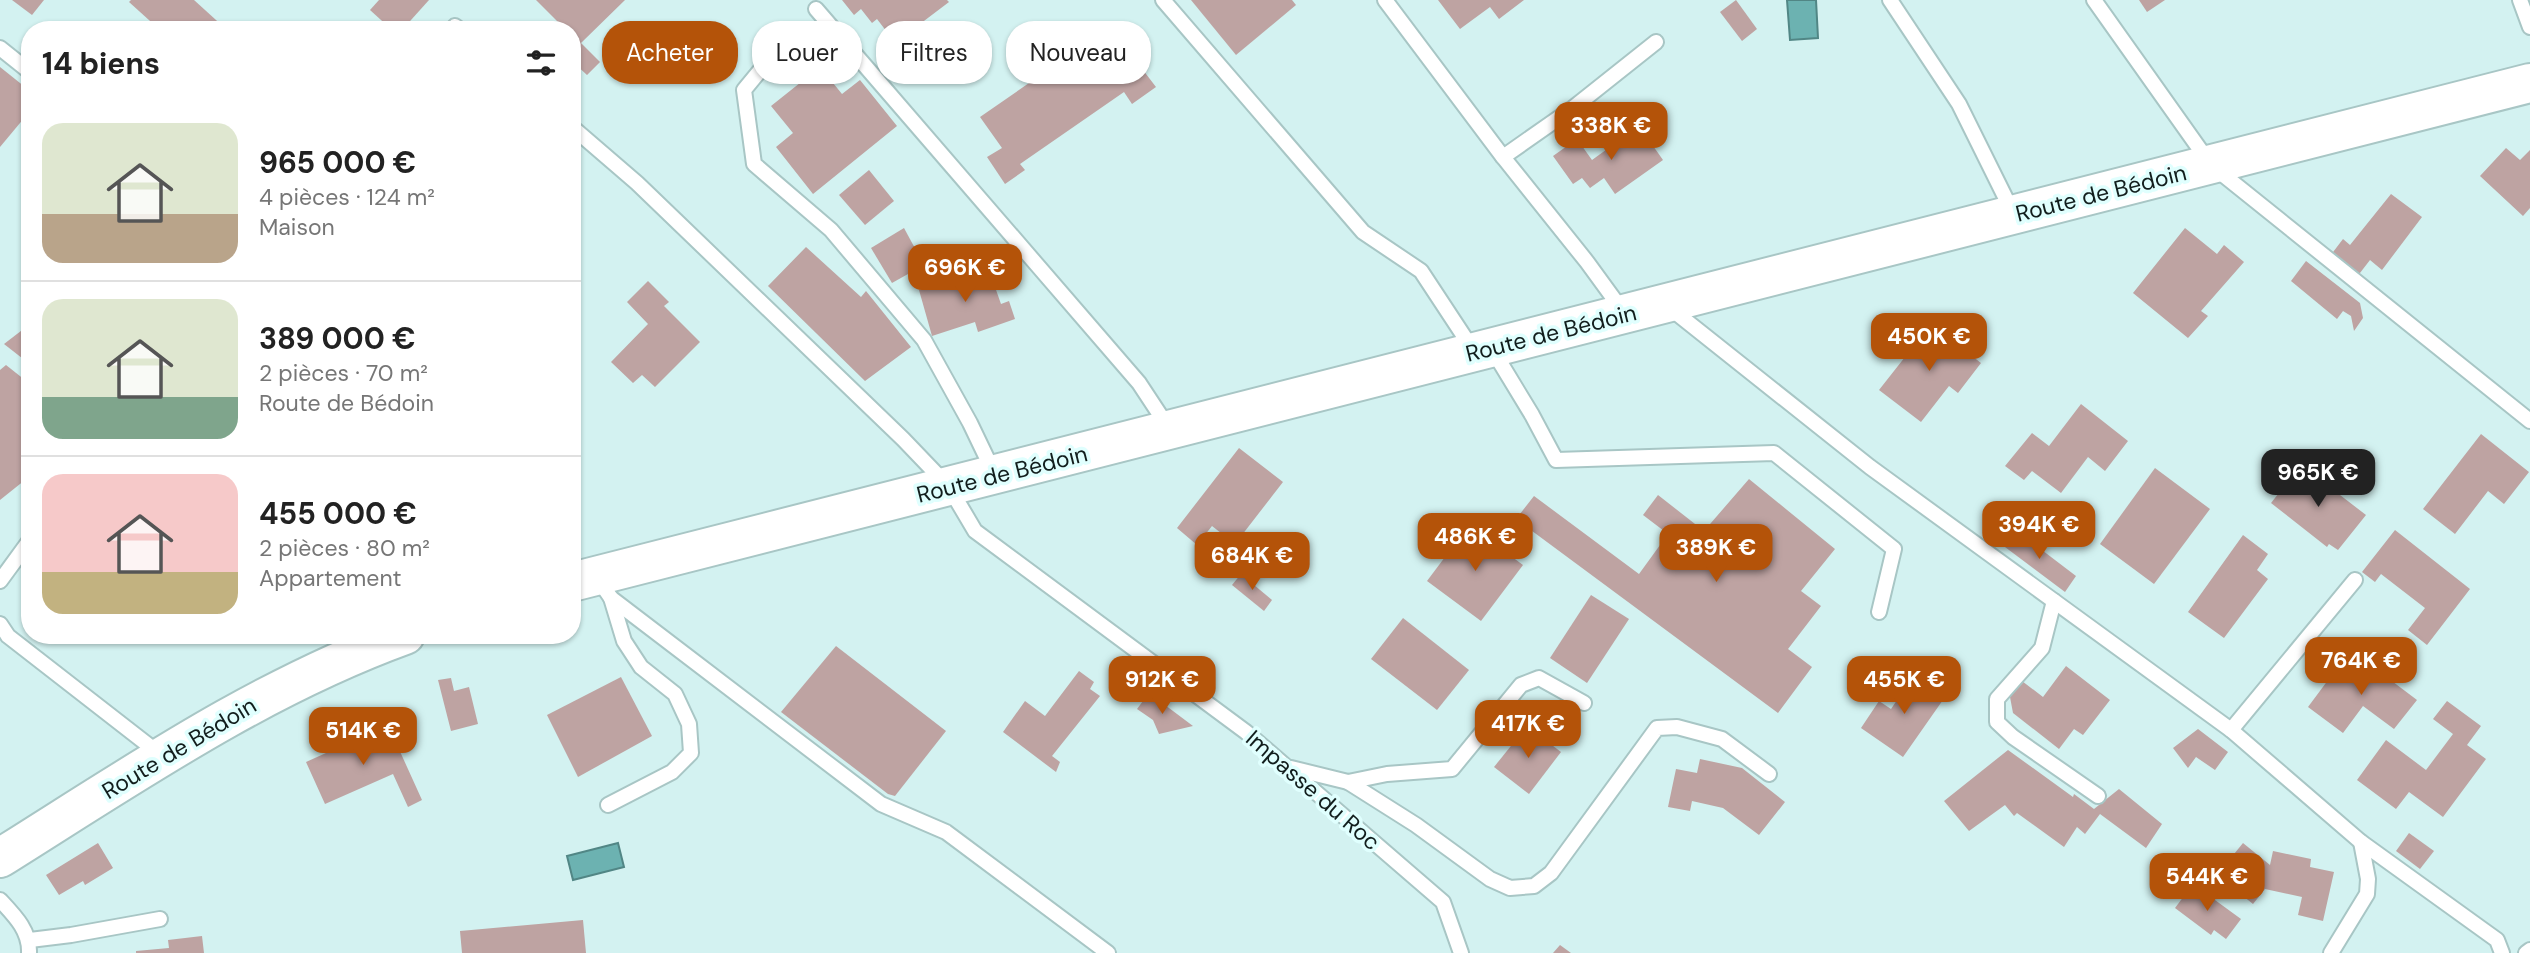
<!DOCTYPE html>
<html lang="fr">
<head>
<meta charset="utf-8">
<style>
  body { margin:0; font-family:"DM Sans",sans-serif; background:#f2f2f2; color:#222; height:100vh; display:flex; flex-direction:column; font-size:26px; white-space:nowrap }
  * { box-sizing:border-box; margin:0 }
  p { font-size:23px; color:#767676 }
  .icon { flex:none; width:38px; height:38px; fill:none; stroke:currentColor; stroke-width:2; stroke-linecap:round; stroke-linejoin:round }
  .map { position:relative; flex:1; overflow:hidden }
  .details { position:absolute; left:21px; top:21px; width:560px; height:623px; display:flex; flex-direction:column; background:#fff; border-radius:28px; box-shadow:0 2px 5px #0004 }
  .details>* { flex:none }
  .hud { position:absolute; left:602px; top:21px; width:665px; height:63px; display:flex; gap:14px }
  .price { position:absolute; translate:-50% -60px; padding:0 16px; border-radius:14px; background:#b45309; color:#fff; font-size:23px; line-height:46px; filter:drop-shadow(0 2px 4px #0008) }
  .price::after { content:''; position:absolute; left:50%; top:42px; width:21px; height:16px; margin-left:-10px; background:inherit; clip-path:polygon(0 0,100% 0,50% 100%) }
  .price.on { background:#222; color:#fff }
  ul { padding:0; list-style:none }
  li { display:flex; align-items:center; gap:21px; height:175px; padding:0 21px }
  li+li { border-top:2px solid #e0e0e0 }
  li span { display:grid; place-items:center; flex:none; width:196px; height:140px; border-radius:21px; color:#555 }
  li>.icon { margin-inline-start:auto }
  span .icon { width:84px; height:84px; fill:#fffc; stroke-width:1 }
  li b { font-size:30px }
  h2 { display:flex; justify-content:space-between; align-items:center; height:84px; padding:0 21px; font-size:30px }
  .tag { padding:0 24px; border-radius:28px; background:#fff; box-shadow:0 2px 5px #0004; font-size:24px; line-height:63px }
  .tag.on { background:#b45309; color:#fff }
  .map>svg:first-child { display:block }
  .water { fill:#6cb2b1; stroke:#518685; stroke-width:2 }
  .building { fill:#bea3a2 }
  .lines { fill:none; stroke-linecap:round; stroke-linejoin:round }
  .lane-casing { stroke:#a8c6c5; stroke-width:18 }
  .secondary-casing { stroke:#a8c6c5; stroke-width:42 }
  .lane { stroke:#fff; stroke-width:14 }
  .secondary { stroke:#fff; stroke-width:38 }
  .labels { text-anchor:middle; stroke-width:7; stroke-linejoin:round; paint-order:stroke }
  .street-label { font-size:23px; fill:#121e1d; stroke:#e0fffe }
</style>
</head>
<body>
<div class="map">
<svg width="2530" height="953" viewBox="0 0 2530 953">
  <rect width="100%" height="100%" fill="#d3f2f1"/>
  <g class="water">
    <polygon points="1787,0 1816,0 1818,38 1790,40"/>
    <polygon points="618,843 624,867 573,880 567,856"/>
  </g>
  <g class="building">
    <polygon points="12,0 44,0 32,15"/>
    <polygon points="131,0 194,0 227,30 160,30 129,2"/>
    <polygon points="379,0 429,0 402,30 392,30 370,10"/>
    <polygon points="536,0 625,0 581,43 600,62 587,75 572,61 572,30 558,30 562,26"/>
    <polygon points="842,0 947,0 949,2 916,27 923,37 903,53 877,19 872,23 861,9 854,15"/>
    <polygon points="1191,0 1292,0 1296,5 1236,55"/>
    <polygon points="1438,0 1524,0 1499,19 1490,7 1460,29"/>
    <polygon points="1736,0 1757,29 1742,41 1720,12"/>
    <polygon points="2139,0 2165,0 2147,12"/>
    <polygon points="1110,27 1156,87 1132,104 1124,92 1020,164 1025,170 1005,184 987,157 1002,148 980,117"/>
    <polygon points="0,67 30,91 30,111 0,147"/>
    <polygon points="820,67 842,94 860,80 897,126 813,194 776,147 793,133 771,106"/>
    <polygon points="1639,126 1663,160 1615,194 1604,178 1590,188 1582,178 1573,184 1553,156 1577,139 1592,160"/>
    <polygon points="2506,148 2520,160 2530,150 2530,208 2523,216 2480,176"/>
    <polygon points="30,155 30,171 22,165"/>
    <polygon points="869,170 894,201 865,225 839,195"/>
    <polygon points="2391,194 2422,217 2382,270 2370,260 2353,282 2327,260 2343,239 2350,245"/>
    <polygon points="904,228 924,265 892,283 871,248"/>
    <polygon points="2185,228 2217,254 2224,245 2244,262 2201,311 2208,316 2188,338 2133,293"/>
    <polygon points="806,247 861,297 866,291 911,347 865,381 768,286"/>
    <polygon points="2306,261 2360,303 2363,318 2354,331 2351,316 2343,311 2337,319 2291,281"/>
    <polygon points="989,270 1001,304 1009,301 1015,319 978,332 975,322 932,336 919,290"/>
    <polygon points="648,281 669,302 664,306 700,342 655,387 642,375 633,383 611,362 648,324 627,302"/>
    <polygon points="30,324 30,357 27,362 4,344"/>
    <polygon points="1931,324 1981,363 1958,393 1949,386 1921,422 1879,390"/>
    <polygon points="6,365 30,384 30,476 0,500 0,370"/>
    <polygon points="2081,404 2128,441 2105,471 2088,457 2061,493 2032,471 2024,480 2005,466 2032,433 2049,446"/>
    <polygon points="2481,434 2529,472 2504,504 2488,491 2455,534 2423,509"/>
    <polygon points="1239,448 1283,482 1235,544 1212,526 1197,545 1177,528"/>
    <polygon points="2301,465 2366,515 2338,550 2329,544 2327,547 2271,503"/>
    <polygon points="2155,468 2210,509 2154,584 2100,544"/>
    <polygon points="1749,479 1835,549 1801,591 1821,606 1788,649 1812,667 1778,713 1516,519 1534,496 1639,574 1668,534 1643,515 1658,495 1704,531"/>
    <polygon points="1469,525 1523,565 1481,621 1427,581"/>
    <polygon points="2395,530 2470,589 2427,645 2408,630 2425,608 2381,574 2375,582 2362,572"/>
    <polygon points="2011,531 2024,541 2026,538 2076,576 2065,592 2001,544"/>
    <polygon points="2243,535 2268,554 2257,570 2268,579 2224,638 2188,612"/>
    <polygon points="1241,574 1272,600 1264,611 1232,585"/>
    <polygon points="1591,595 1629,619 1587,683 1550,658"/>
    <polygon points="1403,618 1469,670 1437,710 1371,659"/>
    <polygon points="836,646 946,731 895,796 888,794 781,712"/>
    <polygon points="2360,657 2417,700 2394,729 2363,706 2343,733 2308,707 2340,664 2349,671"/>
    <polygon points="2066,666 2110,700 2083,735 2074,729 2059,749 2013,713 2010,697 2022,681 2043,697"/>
    <polygon points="1079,671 1094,682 1090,689 1100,696 1052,756 1060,762 1056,772 1003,732 1025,701 1045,716"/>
    <polygon points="1914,675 1945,697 1903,757 1861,728 1879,701 1891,709"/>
    <polygon points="621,677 652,736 578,777 547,715"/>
    <polygon points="451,678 454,691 469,687 478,724 451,731 438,680"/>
    <polygon points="1149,693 1193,726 1159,734 1153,720 1137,709"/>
    <polygon points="2447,701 2481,726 2467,745 2486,759 2443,817 2409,792 2396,809 2357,780 2386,740 2426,770 2453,734 2433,719"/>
    <polygon points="388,725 422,800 408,807 393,774 325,804 306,762"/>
    <polygon points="1527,726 1561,752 1529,794 1494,767"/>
    <polygon points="2198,729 2228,752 2215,770 2196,757 2188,768 2173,748"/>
    <polygon points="2008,750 2073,797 2074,794 2094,809 2119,789 2162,824 2146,848 2100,814 2085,834 2077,827 2064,847 2017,813 2014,816 2005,805 1969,831 1944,801"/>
    <polygon points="1700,759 1742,768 1785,802 1759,835 1723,808 1692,801 1690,811 1668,807 1676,769 1697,773"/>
    <polygon points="2409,833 2434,851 2420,869 2396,851"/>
    <polygon points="98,843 113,868 85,885 83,881 59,895 46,875"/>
    <polygon points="2243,843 2270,865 2273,851 2311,859 2310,867 2334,872 2323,921 2298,915 2302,897 2265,889 2253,904 2217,875"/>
    <polygon points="2193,884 2241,919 2226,939 2214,930 2211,935 2175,908"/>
    <polygon points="583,920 586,953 462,953 460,931"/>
    <polygon points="202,936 204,953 136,953 136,951 169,948 168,940"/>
    <polygon points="1560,945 1571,953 1553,953"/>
  </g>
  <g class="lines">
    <g class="lane-casing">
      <g id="lane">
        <polyline points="1163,0 1363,232 1421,271 1473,350"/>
        <polyline points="1385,0 1503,157 1587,262 1622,310"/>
        <polyline points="1890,0 1959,104 2013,213"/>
        <polyline points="2094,0 2211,165 2530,421"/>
        <polyline points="2520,0 2530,27"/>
        <polyline points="816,9 1139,383 1168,427"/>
        <polyline points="455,26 460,30"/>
        <polyline points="786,39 744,90 754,164 831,230 924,340 970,423 993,471"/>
        <polyline points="0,48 30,72"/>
        <polyline points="572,127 637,183 903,439 949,487 975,531 1246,732 1443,902 1461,953"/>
        <polyline points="1503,157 1573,108 1656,42"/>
        <polyline points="1670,308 1870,467 2231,730 2361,842 2497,940 2502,953"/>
        <polyline points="1492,349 1532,415 1556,460 1774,453 1894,549 1879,612"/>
        <polyline points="598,579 611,598 881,804 946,832 1108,953"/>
        <polyline points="0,581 30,540"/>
        <polyline points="2054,601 2042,648 1997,699 1997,722 2013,737 2098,796"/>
        <polyline points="0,624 8,636 161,755"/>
        <polyline points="335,635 351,654"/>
        <polyline points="2231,730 2355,580"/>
        <polyline points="1291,768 1348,782 1387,774 1452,769 1521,685 1539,678 1584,703"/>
        <polyline points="1348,782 1416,825 1490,879 1510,888 1534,886 1551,873 1657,728 1677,727 1722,739 1769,774"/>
        <polyline points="608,805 672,772 691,753 689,724 675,694 641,667 624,641 611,598"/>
        <path d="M0 900C15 916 30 931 29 953"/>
        <polyline points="30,940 71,935 160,919"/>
        <polyline points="2331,953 2367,894 2368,879 2361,842"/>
        <polyline points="2526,953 2530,950"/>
      </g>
    </g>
    <g class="secondary-casing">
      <g id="secondary">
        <polyline points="572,582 2530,83"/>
        <path d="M0 858C131 776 259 688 405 635"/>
      </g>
    </g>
    <use href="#lane" class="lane"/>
    <use href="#secondary" class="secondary"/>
  </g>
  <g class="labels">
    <g class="street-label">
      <text transform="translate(2101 193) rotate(-14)" y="8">Route de Bédoin</text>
      <text transform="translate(1551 333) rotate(-14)" y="8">Route de Bédoin</text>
      <text transform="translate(1002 474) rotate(-14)" y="8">Route de Bédoin</text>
      <text transform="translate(179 748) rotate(-31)" y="8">Route de Bédoin</text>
      <text transform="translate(1313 790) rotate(41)" y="8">Impasse du Roc</text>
    </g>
  </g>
</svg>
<b class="price" style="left:1611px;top:162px">338K €</b>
<b class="price" style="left:965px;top:304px">696K €</b>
<b class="price" style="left:1929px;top:373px">450K €</b>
<b class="price on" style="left:2318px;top:509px">965K €</b>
<b class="price" style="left:2039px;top:561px">394K €</b>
<b class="price" style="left:1475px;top:573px">486K €</b>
<b class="price" style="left:1716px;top:584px">389K €</b>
<b class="price" style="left:1252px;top:592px">684K €</b>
<b class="price" style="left:2361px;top:697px">764K €</b>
<b class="price" style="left:1162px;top:716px">912K €</b>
<b class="price" style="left:1904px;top:716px">455K €</b>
<b class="price" style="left:1528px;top:760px">417K €</b>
<b class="price" style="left:363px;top:767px">514K €</b>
<b class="price" style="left:2207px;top:913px">544K €</b>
<div class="hud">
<a class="tag on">Acheter</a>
<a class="tag">Louer</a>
<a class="tag">Filtres</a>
<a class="tag">Nouveau</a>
</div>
<section class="details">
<h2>14 biens<svg class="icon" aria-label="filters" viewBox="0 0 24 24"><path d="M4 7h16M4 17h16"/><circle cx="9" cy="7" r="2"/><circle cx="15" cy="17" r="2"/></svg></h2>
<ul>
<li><span style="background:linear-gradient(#dfe7d0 65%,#b9a48a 0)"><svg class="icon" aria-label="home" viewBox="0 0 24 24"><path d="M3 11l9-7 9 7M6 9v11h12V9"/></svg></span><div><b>965 000 €</b><p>4 pièces · 124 m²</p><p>Maison</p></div></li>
<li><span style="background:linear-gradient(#dfe7d0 70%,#7fa58c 0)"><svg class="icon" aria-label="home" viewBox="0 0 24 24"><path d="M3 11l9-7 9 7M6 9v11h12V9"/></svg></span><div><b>389 000 €</b><p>2 pièces · 70 m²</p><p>Route de Bédoin</p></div></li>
<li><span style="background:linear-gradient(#f6c9c9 70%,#c2b280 0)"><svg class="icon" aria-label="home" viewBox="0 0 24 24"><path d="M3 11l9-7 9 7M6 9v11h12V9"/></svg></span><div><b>455 000 €</b><p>2 pièces · 80 m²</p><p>Appartement</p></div></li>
</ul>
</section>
</div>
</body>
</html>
